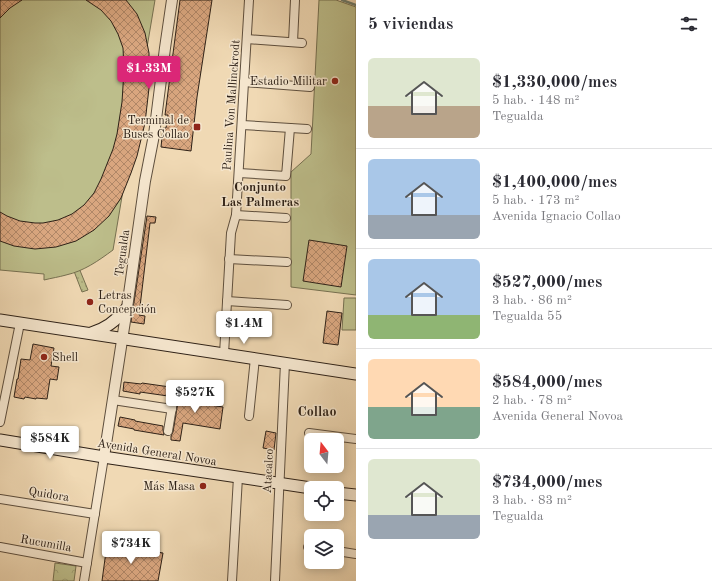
<!DOCTYPE html>
<html lang="es">
<head>
<meta charset="utf-8">
<style>
  body { margin:0; font-family:"Old Standard TT",serif; background:#f2f2f3; color:#2b2b33; height:100vh; display:flex; flex-direction:column; font-size:15px; white-space:nowrap }
  * { box-sizing:border-box; margin:0 }
  p { font-size:13px; color:#7c7c81 }
  .icon { flex:none; width:22px; height:22px; fill:none; stroke:currentColor; stroke-width:2; stroke-linecap:round; stroke-linejoin:round }
  .map { position:relative; flex:1; overflow:hidden }
  .drawer { display:flex; flex-direction:column; background:#fff; width:356px }
  .drawer>* { flex:none }
  .needle { width:26px; rotate:344deg }
  .controls { position:absolute; left:304px; top:433px; display:grid; gap:8px }
  .controls a { display:grid; place-items:center; width:40px; height:40px; border-radius:6px; background:#fff; box-shadow:0 2px 10px #0003; font-size:20px }
  .price { position:absolute; translate:-50% -34px; padding:0 9px; border-radius:4px; background:#fff; color:#222; font-size:13px; line-height:26px; filter:drop-shadow(0 1px 2px #0008) }
  .price::after { content:''; position:absolute; left:50%; top:24px; width:12px; height:9px; margin-left:-6px; background:inherit; clip-path:polygon(0 0,100% 0,50% 100%) }
  .price.current { background:#db2777; color:#fff }
  ul { padding:0; list-style:none }
  li { display:flex; align-items:center; gap:12px; height:100px; padding:0 12px }
  li+li { border-top:1px solid #e1e1e2 }
  li span { display:grid; place-items:center; flex:none; width:112px; height:80px; border-radius:6px; color:#555 }
  li>.icon { margin-inline-start:auto }
  span .icon { width:48px; height:48px; fill:#fffc; stroke-width:1 }
  li b { font-size:17px }
  h2 { display:flex; justify-content:space-between; align-items:center; height:48px; padding:0 12px; font-size:17px }
  main { display:flex; flex:1; min-height:0 }
  .map>svg:first-child { display:block }
  .grass { fill:url(#grass-dots); stroke:#767051 }
  .forest { fill:url(#forest-crowns); stroke:#767051 }
  .garden { fill:#bdbe8b; stroke:#767051 }
  .lines { fill:none; stroke-linecap:round; stroke-linejoin:round }
  .stream { stroke:#6f7d6d; stroke-width:2.5 }
  .building { fill:url(#building-cross-hatch); stroke:#2e2117 }
  .minor-casing { stroke:#5e4f3e; stroke-width:10 }
  .tertiary-casing { stroke:#5e4f3e; stroke-width:12 }
  .secondary-casing { stroke:#2e2117; stroke-width:13 }
  .minor { stroke:#f5e6ce; stroke-width:8 }
  .tertiary { stroke:#f5e6ce; stroke-width:10 }
  .secondary { stroke:#f5e6ce; stroke-width:11 }
  .poi-dot { fill:#8f2418; stroke:#f5e6ce; stroke-width:1.5 }
  .labels { text-anchor:middle; stroke-width:3; stroke-linejoin:round; paint-order:stroke }
  .poi-label { font-size:12px; fill:#2e2117; stroke:#f5e6ce; text-anchor:end }
  .street-label { font-size:12px; fill:#2e2117; stroke:#f5e6ce }
  .neighbourhood-label { font-size:13px; font-weight:bold; fill:#2e2117; stroke:#f5e6ce }
  .quarter-label { font-size:14px; font-weight:bold; fill:#2e2117; stroke:#f5e6ce }
</style>
</head>
<body>
<main>
<div class="map">
<svg width="356" height="581" viewBox="0 0 356 581">
  <defs>
    <pattern id="grass-dots" width="8" height="8" patternUnits="userSpaceOnUse"><rect width="8" height="8" fill="#bdbe8b"/><path d="M2 2h.1M6 6h.1" fill="none" stroke="#a3a377" stroke-width="1.8" stroke-linecap="round"/></pattern>
    <pattern id="forest-crowns" width="20" height="18" patternUnits="userSpaceOnUse"><rect width="20" height="18" fill="#bdbe8b"/><path d="M2 6a3 3 0 1 1 6 0M12 15a3 3 0 1 1 6 0" fill="none" stroke="#a3a377"/></pattern>
    <pattern id="building-cross-hatch" width="8" height="8" patternUnits="userSpaceOnUse"><rect width="8" height="8" fill="#d9a67f"/><path d="M0 0l8 8M0 8l8-8" fill="none" stroke="#b08767"/></pattern>
  </defs>
  <rect width="100%" height="100%" fill="#f0d9b4"/>
  <filter id="stains"><feTurbulence type="fractalNoise" baseFrequency=".005" numOctaves="4"/><feColorMatrix values="0 0 0 0 .2 0 0 0 0 .09 0 0 0 0 .02 0 0 0 .5 -.17"/></filter>
  <radialGradient id="worn" r=".72"><stop offset=".6" stop-color="#630" stop-opacity="0"/><stop offset="1" stop-color="#630" stop-opacity=".3"/></radialGradient>
  <polygon class="grass" points="72,251 88,290 82,292 67,253"/>
  <polygon class="forest" points="55,563 76,566 74,581 53,581"/>
  <g class="garden">
    <path d="M0 0H155L113 250C98 261 84 271 66 275 59 277 52 278 44 280V274L0 270Z"/>
    <polygon points="319,0 336,0 356,7 356,295 291,287 291,172 311,154"/>
    <polygon points="344,298 356,298 356,330 342,330"/>
  </g>
  <g class="lines">
    <polyline class="stream" points="342,0 356,5"/>
  </g>
  <g class="building">
    <polygon points="0,0 22,0 10,8 0,18"/>
    <polygon points="86,0 126,0 137,14 145,33 149,53 149,88 145,123 137,156 131,173 121,198 109,216 94,230 76,241 56,247 35,249 14,246 0,241 0,212 7,216 20,221 35,223 43,223 58,220 72,214 84,205 94,193 101,179 113,149 117,134 122,102 124,70 123,48 118,34 111,21 101,10"/>
    <polygon points="180,0 212,0 197,97 191,151 161,147 163,128 166,128 168,115 165,115"/>
    <polygon points="147,216 156,217 155,223 150,223 139,315 145,316 144,324 131,322"/>
    <polygon points="309,240 347,246 341,287 303,281"/>
    <polygon points="327,311 342,313 338,345 323,343"/>
    <polygon points="33,344 54,348 51,366 59,367 57,380 50,379 47,399 36,398 36,399 25,397 24,399 14,397 17,379 18,379 21,359 30,360"/>
    <polygon points="124,382 141,384 142,383 170,387 168,396 140,392 140,394 123,391"/>
    <polygon points="179,383 188,384 186,401 223,407 220,429 183,423 180,441 171,440 171,436 173,432 180,390"/>
    <polygon points="120,417 135,420 135,421 163,426 163,430 164,435 134,430 134,429 118,426"/>
    <polygon points="266,431 276,433 274,450 263,448"/>
    <polygon points="107,544 163,553 158,581 102,581"/>
  </g>
  <g class="lines">
    <g class="minor-casing">
      <g id="minor">
        <polyline points="247,39 302,43"/>
        <polyline points="293,42 295,0"/>
        <polyline points="244,82 310,87"/>
        <polyline points="242,125 307,129"/>
        <polyline points="239,173 286,176 290,128"/>
        <polyline points="236,215 286,218"/>
        <polyline points="229,259 287,262"/>
        <polyline points="227,301 287,305"/>
        <polyline points="224,354 231,233 236,215 249,0"/>
        <polyline points="113,400 172,409"/>
        <polyline points="249,416 255,358"/>
        <polyline points="0,422 20,323"/>
        <polyline points="168,431 175,389"/>
        <polyline points="309,433 356,439"/>
        <polyline points="0,499 95,514"/>
        <polyline points="0,547 87,563"/>
        <polyline points="308,547 311,548"/>
        <polyline points="337,551 356,554"/>
        <polyline points="84,581 104,457"/>
        <polyline points="232,581 238,477"/>
        <polyline points="275,581 285,363"/>
      </g>
    </g>
    <g class="tertiary-casing">
      <polyline id="tertiary" points="104,457 127,308 145,181 154,135 165,48 172,0"/>
    </g>
    <g class="secondary-casing">
      <g id="secondary">
        <polyline points="0,320 356,374"/>
        <path d="M91 333C106 329 117 320 127 308"/>
        <polyline points="0,440 110,458 311,488"/>
        <polyline points="337,493 356,495"/>
      </g>
    </g>
    <use href="#minor" class="minor"/>
    <use href="#tertiary" class="tertiary"/>
    <use href="#secondary" class="secondary"/>
  </g>
  <g class="poi-dot">
    <circle cx="335" cy="81" r="4"/>
    <rect x="193" y="123" width="8" height="8" rx="2"/>
    <circle cx="90" cy="302" r="4"/>
    <circle cx="44" cy="357" r="4"/>
    <circle cx="203" cy="486" r="4"/>
  </g>
  <g class="labels">
    <g class="poi-label">
      <text x="327" y="85">Estadio Militar</text>
      <text x="189" y="124">Terminal de<tspan x="189" dy="14">Buses Collao</tspan></text>
      <text x="98" y="299" text-anchor="start">Letras<tspan x="98" dy="14">Concepción</tspan></text>
      <text x="52" y="361" text-anchor="start">Shell</text>
      <text x="195" y="490">Más Masa</text>
    </g>
    <g class="street-label">
      <text transform="translate(231 105) rotate(-86)" y="4">Paulina Von Mallinckrodt</text>
      <text transform="translate(122 253) rotate(-82)" y="4">Tegualda</text>
      <text transform="translate(157 452) rotate(9)" y="4">Avenida General Novoa</text>
      <text transform="translate(268 471) rotate(-87)" y="4">Atacalco</text>
      <text transform="translate(49 494) rotate(9)" y="4">Quidora</text>
      <text transform="translate(46 543) rotate(10)" y="4">Rucumilla</text>
    </g>
    <g class="neighbourhood-label">
      <text x="260" y="191">Conjunto<tspan x="260" dy="15">Las Palmeras</tspan></text>
    </g>
    <g class="quarter-label">
      <text x="317" y="416">Collao</text>
    </g>
  </g>
  <rect width="100%" height="100%" filter="url(#stains)"/>
  <rect width="100%" height="100%" fill="url(#worn)"/>
</svg>
<div class="controls">
<a><svg class="needle" viewBox="-14 -14 28 28"><path d="M0-13l5 13h-10z" fill="#e53935"/><path d="M0 13l5-13h-10z" fill="#7c7c81"/></svg></a>
<a><svg class="icon" aria-label="locate" viewBox="0 0 24 24"><circle cx="12" cy="12" r="6"/><path d="M12 2v4M12 18v4M2 12h4M18 12h4"/></svg></a>
<a><svg class="icon" aria-label="layers" viewBox="0 0 24 24"><path d="M12 4l9 5-9 5-9-5zM3 14l9 5 9-5"/></svg></a>
</div>
<b class="price current" style="left:149px;top:90px">$1.33M</b>
<b class="price" style="left:244px;top:345px">$1.4M</b>
<b class="price" style="left:195px;top:414px">$527K</b>
<b class="price" style="left:50px;top:460px">$584K</b>
<b class="price" style="left:131px;top:565px">$734K</b>
</div>
<section class="drawer">
<h2>5 viviendas<svg class="icon" aria-label="filters" viewBox="0 0 24 24"><path d="M4 7h16M4 17h16"/><circle cx="9" cy="7" r="2"/><circle cx="15" cy="17" r="2"/></svg></h2>
<ul>
<li><span style="background:linear-gradient(#dfe7d0 60%,#b9a48a 0)"><svg class="icon" aria-label="home" viewBox="0 0 24 24"><path d="M3 11l9-7 9 7M6 9v11h12V9"/></svg></span><div><b>$1,330,000/mes</b><p>5 hab. · 148 m²</p><p>Tegualda</p></div></li>
<li><span style="background:linear-gradient(#a9c7e8 70%,#9aa5b1 0)"><svg class="icon" aria-label="home" viewBox="0 0 24 24"><path d="M3 11l9-7 9 7M6 9v11h12V9"/></svg></span><div><b>$1,400,000/mes</b><p>5 hab. · 173 m²</p><p>Avenida Ignacio Collao</p></div></li>
<li><span style="background:linear-gradient(#a9c7e8 70%,#8fb573 0)"><svg class="icon" aria-label="home" viewBox="0 0 24 24"><path d="M3 11l9-7 9 7M6 9v11h12V9"/></svg></span><div><b>$527,000/mes</b><p>3 hab. · 86 m²</p><p>Tegualda 55</p></div></li>
<li><span style="background:linear-gradient(#ffd9b3 60%,#7fa58c 0)"><svg class="icon" aria-label="home" viewBox="0 0 24 24"><path d="M3 11l9-7 9 7M6 9v11h12V9"/></svg></span><div><b>$584,000/mes</b><p>2 hab. · 78 m²</p><p>Avenida General Novoa</p></div></li>
<li><span style="background:linear-gradient(#dfe7d0 70%,#9aa5b1 0)"><svg class="icon" aria-label="home" viewBox="0 0 24 24"><path d="M3 11l9-7 9 7M6 9v11h12V9"/></svg></span><div><b>$734,000/mes</b><p>3 hab. · 83 m²</p><p>Tegualda</p></div></li>
</ul>
</section>
</main>
</body>
</html>
